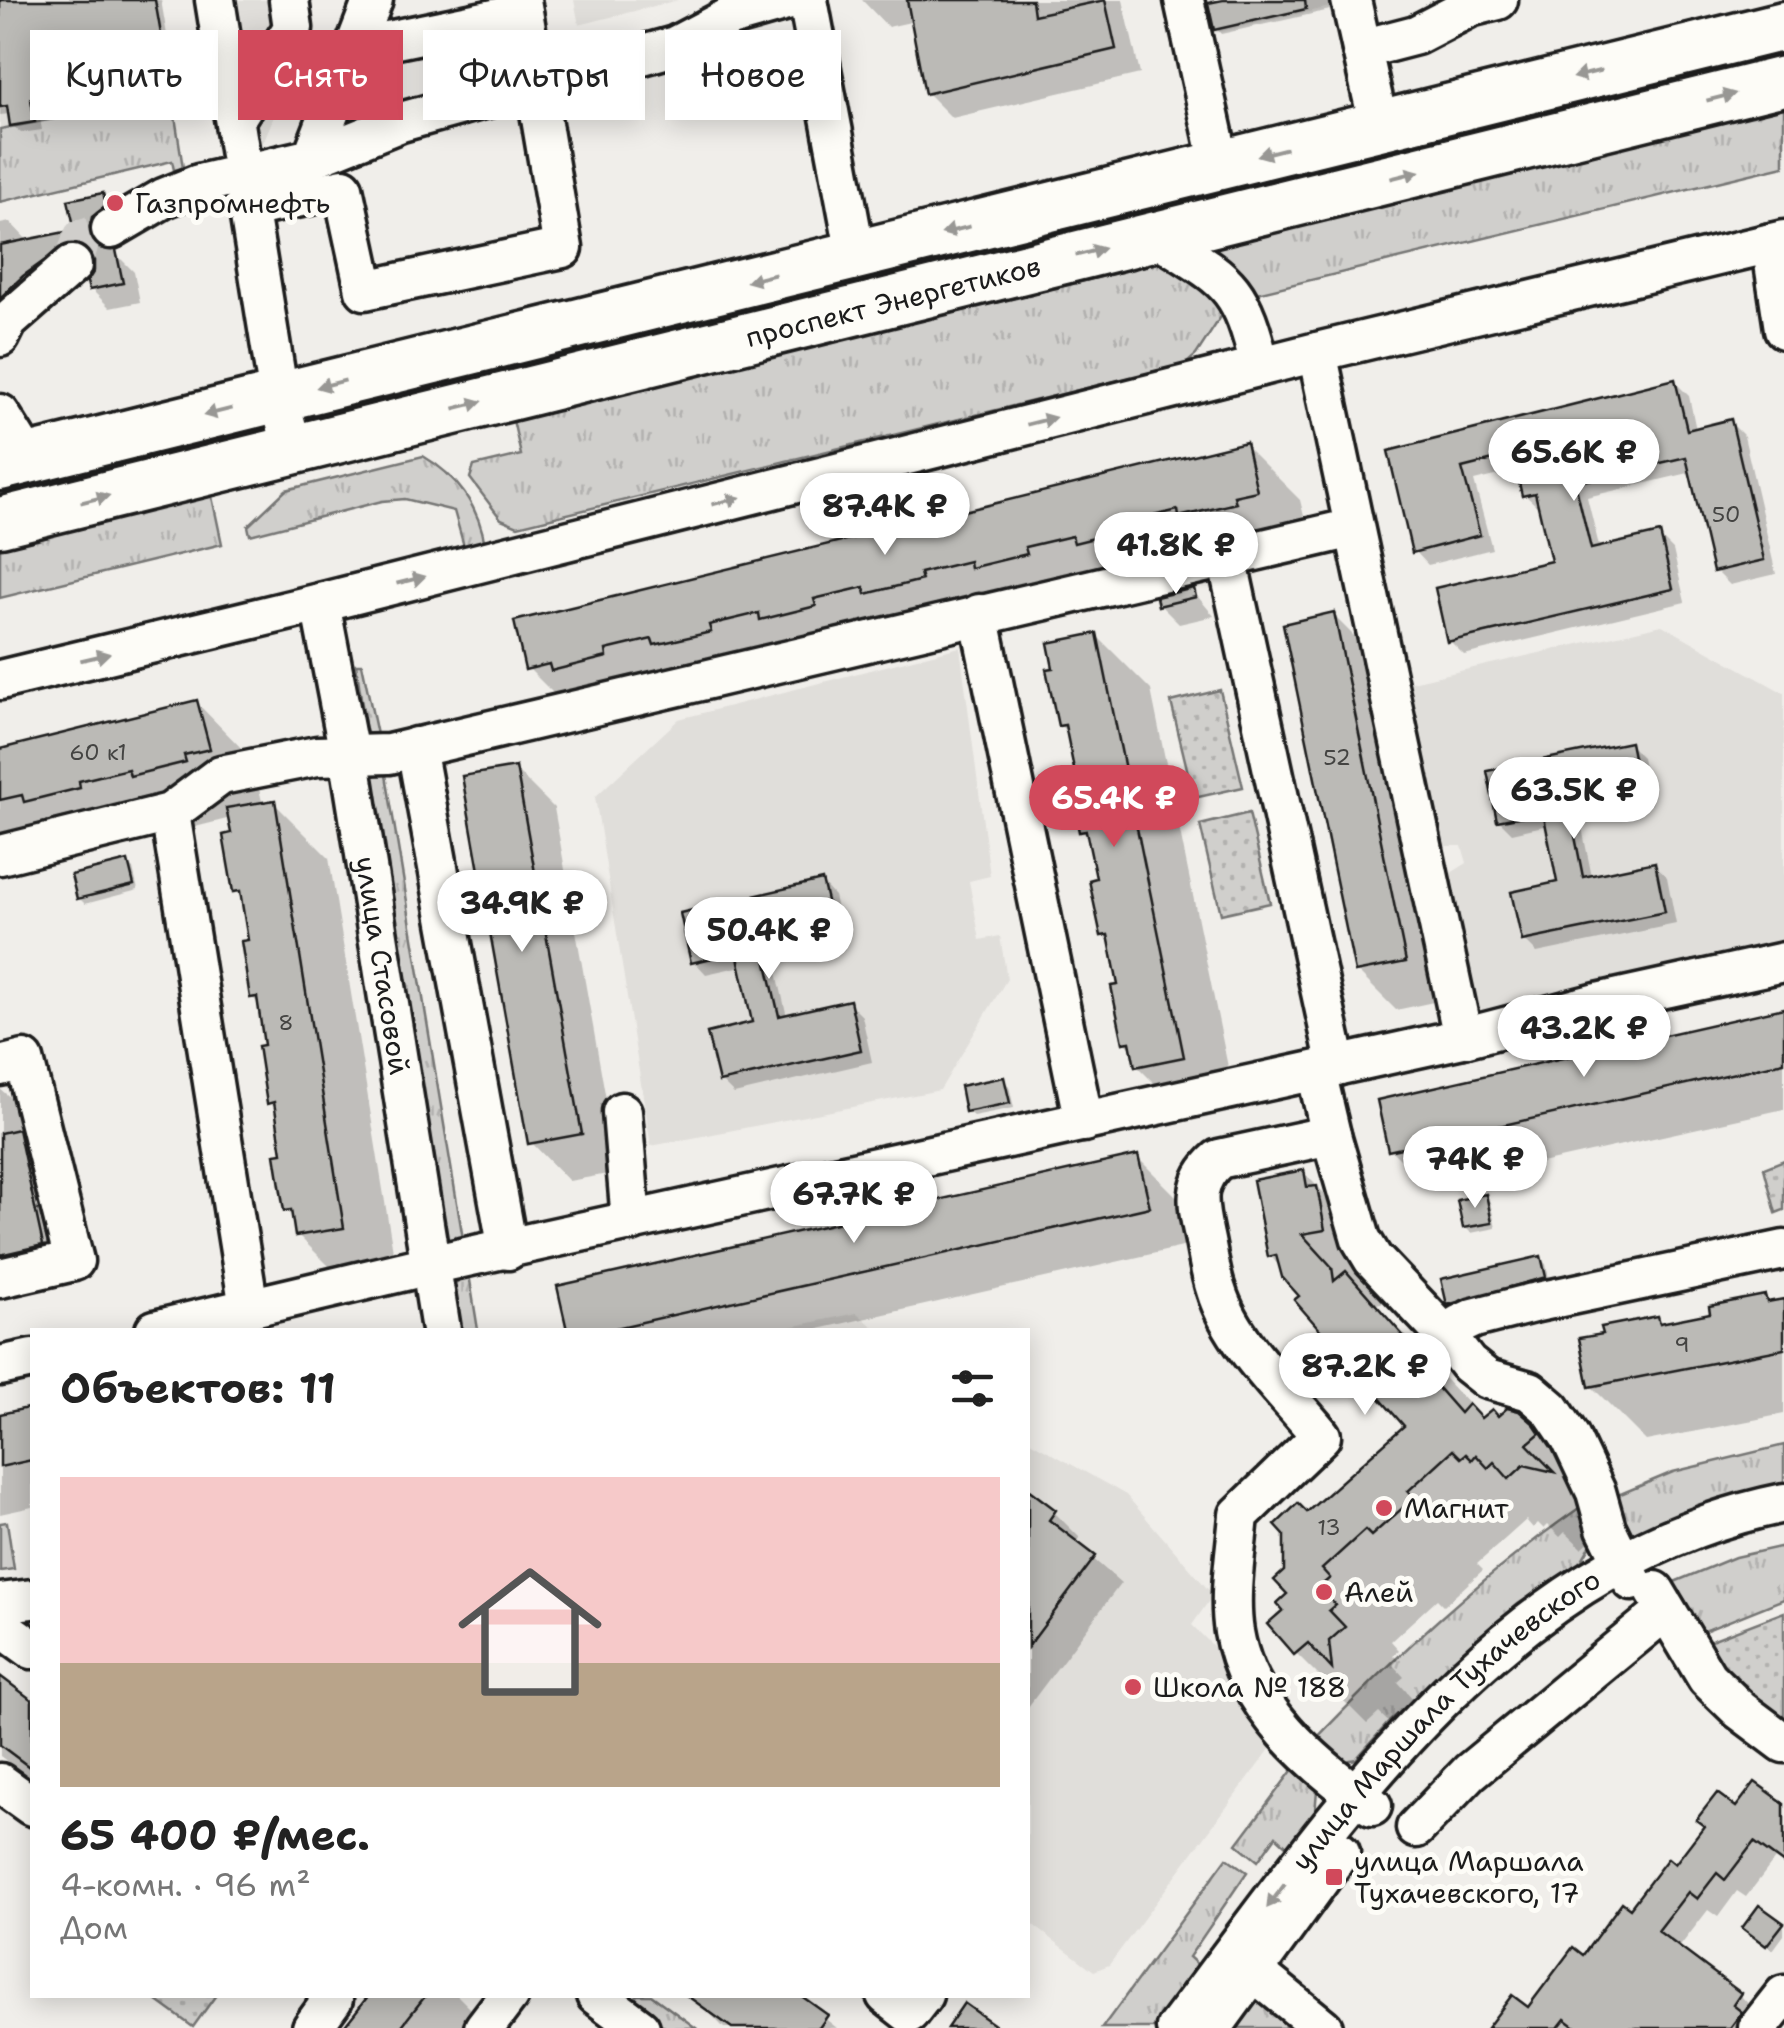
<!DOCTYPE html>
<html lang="ru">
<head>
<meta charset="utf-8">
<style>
  body { margin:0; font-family:"Shantell Sans",sans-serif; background:#f2f2f2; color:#222; height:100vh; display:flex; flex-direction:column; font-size:38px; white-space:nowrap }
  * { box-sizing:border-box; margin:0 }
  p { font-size:32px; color:#767676 }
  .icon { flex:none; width:55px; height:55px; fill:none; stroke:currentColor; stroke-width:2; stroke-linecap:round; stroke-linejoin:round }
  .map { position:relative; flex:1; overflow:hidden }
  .side { position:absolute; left:30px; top:1328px; width:1000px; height:670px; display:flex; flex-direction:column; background:#fff; border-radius:0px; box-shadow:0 5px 25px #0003 }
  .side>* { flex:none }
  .banner { position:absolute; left:30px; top:30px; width:1000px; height:90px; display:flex; gap:20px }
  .price { position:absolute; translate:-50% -85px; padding:0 22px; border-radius:35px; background:#fff; color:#222; font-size:32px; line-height:65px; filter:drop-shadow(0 2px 5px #0008) }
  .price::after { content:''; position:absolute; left:50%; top:60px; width:30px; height:22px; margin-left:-15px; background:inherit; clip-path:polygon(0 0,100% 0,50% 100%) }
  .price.on { background:#d1495b; color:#fff }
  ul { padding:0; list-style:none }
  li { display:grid; align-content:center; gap:20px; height:530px; padding:0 30px }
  li span { display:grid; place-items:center; height:310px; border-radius:0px; color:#555 }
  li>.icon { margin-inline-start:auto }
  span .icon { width:180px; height:180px; fill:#fffc; stroke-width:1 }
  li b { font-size:42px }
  h2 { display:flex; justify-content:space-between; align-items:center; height:120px; padding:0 30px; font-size:42px }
  .chip { padding:0 35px; border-radius:0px; background:#fff; box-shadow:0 5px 25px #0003; font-size:35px; line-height:90px }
  .chip.on { background:#d1495b; color:#fff }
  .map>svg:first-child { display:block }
  .built { fill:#e0deda }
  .grass { fill:url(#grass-tufts); stroke:#767674; stroke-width:2.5 }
  .park { fill:url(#park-dots); stroke:#767674; stroke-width:2.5 }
  .pitch { fill:#d0cfcc; stroke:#767674; stroke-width:2.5 }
  .shadow { fill:#0003 }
  .building { fill:#bbbab6; stroke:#1c1c1c; stroke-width:2.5 }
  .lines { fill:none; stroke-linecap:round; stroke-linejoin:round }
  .minor-tunnel { stroke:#d0cecb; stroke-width:38; stroke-dasharray:38 19; stroke-linecap:butt }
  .minor-casing { stroke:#1c1c1c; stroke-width:45 }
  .major-casing { stroke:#1c1c1c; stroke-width:55 }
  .minor { stroke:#fdfcf7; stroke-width:38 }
  .major { stroke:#fdfcf7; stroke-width:48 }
  .oneway { fill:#989794 }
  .poi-dot { fill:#d1495b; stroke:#fdfcf7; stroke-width:4 }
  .labels { text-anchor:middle; stroke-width:10; stroke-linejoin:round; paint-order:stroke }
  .number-label { font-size:22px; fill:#444442 }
  .poi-label { font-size:28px; fill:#1c1c1c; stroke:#fdfcf7; text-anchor:start }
  .street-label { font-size:28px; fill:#1c1c1c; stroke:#fdfcf7 }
</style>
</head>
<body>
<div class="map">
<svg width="1784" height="2028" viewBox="0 0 1784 2028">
  <defs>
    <pattern id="grass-tufts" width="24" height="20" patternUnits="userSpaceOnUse" patternTransform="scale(2.5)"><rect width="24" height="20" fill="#d0cfcc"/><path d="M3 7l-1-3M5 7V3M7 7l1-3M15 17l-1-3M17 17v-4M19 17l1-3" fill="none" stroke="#b2b1af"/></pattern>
    <pattern id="park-dots" width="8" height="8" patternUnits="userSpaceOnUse" patternTransform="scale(2.5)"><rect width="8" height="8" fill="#d0cfcc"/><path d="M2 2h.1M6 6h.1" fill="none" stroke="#b2b1af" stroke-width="1.8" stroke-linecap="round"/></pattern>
  </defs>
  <rect width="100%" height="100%" fill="#f0eeea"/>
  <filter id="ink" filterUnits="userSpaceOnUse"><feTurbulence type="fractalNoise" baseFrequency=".01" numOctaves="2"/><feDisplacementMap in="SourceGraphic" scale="20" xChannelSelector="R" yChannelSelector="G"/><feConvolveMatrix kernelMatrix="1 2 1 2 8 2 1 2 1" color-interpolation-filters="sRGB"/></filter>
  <g filter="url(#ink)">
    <g class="built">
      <polygon points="0,0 155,0 172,97 0,129"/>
      <polygon points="235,0 307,0 310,30 262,145"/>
      <polygon points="574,0 678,0 579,25"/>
      <polygon points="1195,0 1361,0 1203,36"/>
      <polygon points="1662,625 1784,693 1784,944 1487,1012 1474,1011 1443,890 1451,873 1467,863 1462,846 1444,846 1432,840 1399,685"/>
      <polygon points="960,647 990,876 969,881 980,940 1000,936 1007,979 940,1090 651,1146 595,797 679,719"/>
      <polygon points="857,1313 877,1330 776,1330"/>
      <polygon points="1028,1440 1126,1495 1213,1595 1192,1625 1222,1655 1276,1741 1109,1965 1094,1971 1028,1921"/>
    </g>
    <g class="grass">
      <polygon points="172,97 183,168 174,170 172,161 0,202 0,129"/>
      <polygon points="1784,105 1784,166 1257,293 1231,275 1209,248"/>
      <path d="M1158 263C1191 262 1208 286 1224 312L1196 355 1186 364 518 526 501 519 470 478 474 466 521 455 513 420Z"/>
      <polygon points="211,432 215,446 0,499 0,484"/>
      <path d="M423 456C456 475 479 506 485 545L465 550 454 511 405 499 382 501 250 535 248 526 286 490Z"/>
      <polygon points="211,492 222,544 0,598 0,544"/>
      <polygon points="356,664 362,664 379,744 366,732"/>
      <polygon points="385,769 465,1251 445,1251 371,777"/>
      <polygon points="469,1274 478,1330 458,1330 451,1286"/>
      <polygon points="1784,1445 1784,1488 1641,1535 1629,1534 1611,1498 1673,1472"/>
      <path d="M1588 1505 1594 1528 1592 1543 1579 1565 1518 1604 1389 1722 1356 1759 1334 1763 1311 1744C1394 1657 1480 1577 1579 1508Z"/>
      <polygon points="1784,1546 1784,1599 1692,1636 1667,1585 1735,1557"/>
      <polygon points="1297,1764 1317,1790 1315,1813 1289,1848 1276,1836 1258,1861 1237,1844"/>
      <polygon points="1227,1858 1247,1872 1189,1957 1201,1968 1156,2028 1102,2028"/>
      <polygon points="637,1995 651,1995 696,2028 666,2028 633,2003"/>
      <polygon points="1256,1995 1283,2012 1285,2028 1228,2028"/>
    </g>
    <g class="park">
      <polygon points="1220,690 1243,787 1194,798 1171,702"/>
      <polygon points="1249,813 1270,903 1221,914 1200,825"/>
      <polygon points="1784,1160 1784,1210 1776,1213 1764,1168"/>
      <polygon points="1784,1612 1784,1731 1698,1645"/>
      <polygon points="149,1995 216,1995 193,2027"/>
    </g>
    <polygon class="pitch" points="7,1522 14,1569 0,1571 0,1523"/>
    <g class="shadow">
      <polygon points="0,0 161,0 179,105 157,108 149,100 147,88 38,106 42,130 21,133 12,125 11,114 0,115"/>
      <polygon points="862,0 1123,0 1140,74 952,118 927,93 915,21 888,27"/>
      <polygon points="1210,0 1328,0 1330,10 1221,34 1216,28"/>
      <polygon points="102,196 122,215 107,252 115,253 134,272 140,302 110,308 91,289 96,262 87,261 0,322 0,224 10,222 29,242 78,231"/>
      <polygon points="1675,382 1689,396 1696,430 1730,422 1744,436 1776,574 1730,585 1716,571 1693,472 1587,497 1600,550 1659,536 1673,550 1685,602 1464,655 1450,641 1554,563 1539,508 1525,495 1519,470 1474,481 1492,549 1428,565 1415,551 1391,453"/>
      <polygon points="1245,445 1300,500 1311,545 817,673 811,667 762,679 764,686 711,699 705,693 659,705 661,711 608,724 602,718 583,723 528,668"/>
      <polygon points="1193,591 1214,616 1179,624 1160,605"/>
      <polygon points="1333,615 1372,654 1443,1000 1396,1010 1357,971"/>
      <polygon points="1096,635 1151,690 1237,1111 1192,1121 1137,1066 1134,1051 1125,1042 1121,987 1112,944 1103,935 1099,880 1091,840 1082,831 1078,776 1069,734 1060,725"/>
      <polygon points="197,703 251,758 263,805 274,803 329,858 398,1282 352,1289 297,1234 295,1219 286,1210 285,1155 278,1111 269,1102 267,1047 261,1006 252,997 250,942 244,899 235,890 231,818 187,829 132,835 134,842 81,855 75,849 29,861 31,868 0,875 0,751"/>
      <polygon points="1629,744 1642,757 1652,804 1580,818 1592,877 1654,865 1667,877 1676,924 1537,953 1524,940 1560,884 1548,825 1512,833 1499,820"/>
      <polygon points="515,769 554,808 619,1172 569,1181 531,1142"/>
      <polygon points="127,863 133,869 138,890 85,904 79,898"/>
      <polygon points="822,883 834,896 845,942 774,959 787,1017 849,1003 862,1016 872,1062 734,1094 721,1081 755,1024 742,966 706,974 694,961"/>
      <polygon points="1784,1011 1784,1109 1429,1188 1391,1150"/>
      <polygon points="1003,1080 1009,1086 1014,1108 973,1116 967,1111"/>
      <polygon points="0,1089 17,1103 54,1257 0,1272"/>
      <polygon points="1137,1157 1176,1196 1187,1246 814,1330 569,1330"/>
      <polygon points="1304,1173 1375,1244 1394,1300 1376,1304 1483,1420 1498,1419 1532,1426 1605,1498 1596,1535 1582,1548 1565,1532 1560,1537 1548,1525 1544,1529 1538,1523 1533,1528 1526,1520 1477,1564 1483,1570 1444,1606 1437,1599 1391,1641 1399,1650 1393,1655 1398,1660 1393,1665 1404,1677 1398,1682 1414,1700 1399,1713 1402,1735 1379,1713 1367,1724 1296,1653 1286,1610 1290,1594 1287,1572 1307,1515 1407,1426 1270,1255"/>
      <polygon points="1485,1197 1490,1202 1496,1228 1471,1233 1465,1227"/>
      <polygon points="1540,1259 1546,1264 1550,1283 1456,1310 1450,1304 1444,1281"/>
      <polygon points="1765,1298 1771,1304 1784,1301 1784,1414 1646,1441 1591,1386 1657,1318 1664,1324 1713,1315"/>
      <polygon points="32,1409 32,1507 0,1514 0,1417"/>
      <polygon points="1028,1492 1054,1512 1080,1538 1076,1544 1121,1583 1028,1707"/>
      <polygon points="0,1679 32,1703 32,1780 0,1756"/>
      <polygon points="1784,1806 1784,1866 1775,1859 1746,1897 1737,1891 1718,1917 1708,1910 1678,1949 1740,1995 1759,2015 1755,2028 1490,2028 1529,2010 1736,1811"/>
      <polygon points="1760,1908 1784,1927 1784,1935 1773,1950 1751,1933"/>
      <polygon points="361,1995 457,1995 490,2028 346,2028 367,2000"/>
      <polygon points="699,1995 795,1995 837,2028 724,2028 696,1999"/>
    </g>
    <g class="building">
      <polygon points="0,0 155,0 172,97 147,102 143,80 31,99 35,122 10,126 7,106 0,107"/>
      <polygon points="907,0 1032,0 1034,15 1105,0 1116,49 925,94"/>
      <polygon points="1223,0 1305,0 1306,9 1214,30 1208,3"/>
      <polygon points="103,193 106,206 92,217 89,230 92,241 99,248 116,250 123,283 89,290 87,282 94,271 94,260 88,250 78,244 69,243 23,276 0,298 0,245 75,230 68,200"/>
      <polygon points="1675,379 1687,430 1731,419 1764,560 1713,572 1686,457 1575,483 1591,549 1660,533 1673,589 1447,642 1435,588 1551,561 1535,493 1522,496 1513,455 1462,468 1480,535 1412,553 1388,451"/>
      <polygon points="1246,442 1257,491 1234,496 1236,503 1179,517 1178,510 1128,522 1130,529 1074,543 1072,536 1025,547 1027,554 970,568 969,561 920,573 922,580 866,594 864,587 814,599 816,606 760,620 759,613 709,625 711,632 654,645 652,639 606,650 607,657 551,671 549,664 525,670 514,621"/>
      <polygon points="1194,588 1196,597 1158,606 1156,597"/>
      <polygon points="1334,612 1406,962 1355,972 1283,624"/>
      <polygon points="1097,633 1184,1057 1135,1067 1130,1042 1123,1043 1111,986 1118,985 1108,935 1101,936 1089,880 1096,878 1086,831 1079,832 1068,775 1075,774 1065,725 1058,726 1046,669 1053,668 1048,643"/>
      <polygon points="197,700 210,749 184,755 186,762 130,776 128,769 79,781 80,788 24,802 22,795 0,800 0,749"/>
      <polygon points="1630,742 1640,792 1569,806 1583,877 1655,862 1665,912 1522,941 1511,892 1557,882 1543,812 1497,821 1487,771"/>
      <polygon points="516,767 582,1134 528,1144 462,776"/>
      <polygon points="275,800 344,1228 295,1236 291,1210 284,1211 275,1154 282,1153 274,1102 267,1104 258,1046 264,1045 257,997 250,998 241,941 248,940 240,891 233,892 223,835 231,833 226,808"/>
      <polygon points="128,861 134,885 77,899 71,875"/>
      <polygon points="822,880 834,930 763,946 779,1016 850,1000 861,1050 719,1082 707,1033 752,1022 737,952 691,963 680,913"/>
      <polygon points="1784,1008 1784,1062 1388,1151 1377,1100"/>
      <polygon points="1004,1077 1010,1103 965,1112 960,1086"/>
      <polygon points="18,1129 43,1245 0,1255 0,1133"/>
      <polygon points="1138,1155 1150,1207 607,1330 567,1330 557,1286"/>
      <polygon points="1304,1170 1307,1187 1317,1186 1325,1230 1302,1234 1332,1267 1334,1281 1346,1271 1430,1366 1424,1372 1460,1413 1468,1404 1481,1418 1492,1409 1498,1416 1507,1408 1519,1411 1534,1424 1540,1433 1527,1444 1554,1472 1524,1465 1509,1479 1494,1462 1488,1468 1476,1455 1472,1460 1466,1454 1461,1458 1453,1450 1408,1491 1414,1498 1371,1536 1365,1530 1322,1569 1330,1578 1324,1583 1329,1588 1324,1592 1335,1605 1329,1610 1345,1627 1329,1641 1332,1669 1308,1643 1294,1655 1267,1624 1283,1610 1277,1603 1287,1594 1274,1580 1284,1571 1284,1535 1275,1525 1298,1503 1307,1512 1404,1426 1294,1300 1299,1296 1282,1277 1276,1255 1268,1257 1253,1180"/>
      <polygon points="1486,1194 1492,1223 1463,1228 1457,1200"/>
      <polygon points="1541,1256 1546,1277 1447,1305 1441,1279"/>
      <polygon points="1765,1295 1767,1302 1784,1299 1784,1349 1589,1387 1579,1338 1603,1334 1601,1327 1658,1316 1660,1323 1710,1313 1709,1306"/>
      <polygon points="32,1407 32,1460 0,1467 0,1414"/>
      <polygon points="1028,1489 1056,1510 1049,1520 1096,1556 1028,1647"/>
      <polygon points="0,1676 32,1700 32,1769 0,1745"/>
      <polygon points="1755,1782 1784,1803 1784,1864 1754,1842 1725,1880 1717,1873 1697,1899 1688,1892 1658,1931 1741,1993 1733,2005 1742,2012 1730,2028 1577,2028 1565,2019 1558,2028 1487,2028 1512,1995 1528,2007 1573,1947 1583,1955 1622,1902 1630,1908 1668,1858 1675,1864 1704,1826 1696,1820 1717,1793 1736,1807"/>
      <polygon points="1759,1905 1784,1923 1766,1946 1742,1928"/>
      <polygon points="369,1995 426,1995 400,2028 343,2028"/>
      <polygon points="686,1995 800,1995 828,2015 819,2028 732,2028"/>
      <polygon points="964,2003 999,2028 947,2028"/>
    </g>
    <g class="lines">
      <polyline class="minor-tunnel" points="72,265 82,238 111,229"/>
      <g class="minor-casing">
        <g id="minor">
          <polyline points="215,0 279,397 293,450"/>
          <polyline points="808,0 856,255"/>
          <polyline points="1184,0 1220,165"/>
          <polyline points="1351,0 1379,126"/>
          <polyline points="353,48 523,13"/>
          <polyline points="1362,49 1416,35 1470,7 1498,0"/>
          <polyline points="235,119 293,28 289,0"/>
          <polyline points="312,158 401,122 675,46 730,17 790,0"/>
          <polyline points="250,208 343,188 365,290 563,248 521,0"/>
          <polyline points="111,229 164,198 199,184 312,158 373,0"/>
          <path d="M1156 236C1227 281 1240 281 1260 366"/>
          <polyline points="1771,243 1784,329"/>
          <polyline points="0,337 8,321 72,265"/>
          <polyline points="1317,352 1463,1038 1597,1003 1784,962"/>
          <polyline points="0,414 28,459"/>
          <polyline points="1227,558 1337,1066"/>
          <path id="s1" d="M320 603 349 754 441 1330"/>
          <polyline points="979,614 1084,1122"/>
          <polyline points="0,680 320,603 1317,352 1784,240"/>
          <polyline points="416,747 508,1250"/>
          <polyline points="170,813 249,1308"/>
          <polyline points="0,855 170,813 221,775 317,756 389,754 1353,528"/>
          <polyline points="0,1066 24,1060 74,1261 0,1278"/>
          <polyline points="1316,1071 1331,1135 1361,1239 1373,1259 1447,1337 1468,1364 1487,1379 1530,1391 1551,1409 1570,1437 1596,1492 1606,1528 1632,1581"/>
          <polyline points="622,1112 631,1222"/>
          <path d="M1331 1135 1219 1159C1192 1182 1197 1204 1204 1236 1208 1254 1210 1273 1216 1290 1232 1343 1286 1393 1321 1436L1239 1515C1236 1552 1228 1595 1234 1632 1247 1708 1312 1764 1372 1806"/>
          <polyline points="155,1330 430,1265 1463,1038"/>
          <polyline points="1447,1337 1459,1325 1474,1318 1533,1303 1784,1250"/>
          <polyline points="0,1366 32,1359"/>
          <polyline points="1655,1591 1707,1678 1740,1710 1784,1743"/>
          <polyline points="0,1603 32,1599"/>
          <polyline points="0,1626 32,1649"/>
          <polyline points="0,1783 32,1806"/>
          <polyline points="1416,1828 1470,1772 1666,1610"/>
          <polyline points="1236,1957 1323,2028"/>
          <polyline points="596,1995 640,2028"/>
          <polyline points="886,1995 909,2013 923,1995"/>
          <polyline points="312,2028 333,1999 327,1995"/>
          <polyline points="484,2028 509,1995"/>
          <path id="s2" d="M1176 2028C1338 1814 1502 1560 1784 1503"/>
          <polyline points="1212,2028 1340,1852"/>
          <polyline points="1758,2028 1784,1995"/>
        </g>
      </g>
      <g class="major-casing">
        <g id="major">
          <polyline points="0,466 1784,26"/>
          <path id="s3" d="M0 522 1784 81"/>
        </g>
      </g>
      <use href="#minor" class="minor"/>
      <use href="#major" class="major"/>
    </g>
    <defs><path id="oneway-solid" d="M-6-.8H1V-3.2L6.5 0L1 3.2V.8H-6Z" transform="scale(2.5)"/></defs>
    <g class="oneway">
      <use href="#oneway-solid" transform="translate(1587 74) rotate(166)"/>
      <use href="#oneway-solid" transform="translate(1721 97) rotate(-14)"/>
      <use href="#oneway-solid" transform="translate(1272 152) rotate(166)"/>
      <use href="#oneway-solid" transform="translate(1405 175) rotate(-14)"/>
      <use href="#oneway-solid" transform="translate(956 230) rotate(166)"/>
      <use href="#oneway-solid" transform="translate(1090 252) rotate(-14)"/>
      <use href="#oneway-solid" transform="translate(761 278) rotate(166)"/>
      <use href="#oneway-solid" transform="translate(331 384) rotate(166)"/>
      <use href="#oneway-solid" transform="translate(468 405) rotate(-14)"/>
      <use href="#oneway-solid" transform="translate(218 412) rotate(166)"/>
      <use href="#oneway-solid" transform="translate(1041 421) rotate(-14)"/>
      <use href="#oneway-solid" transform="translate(95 499) rotate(-14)"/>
      <use href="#oneway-solid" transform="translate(726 501) rotate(-14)"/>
      <use href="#oneway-solid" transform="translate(411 580) rotate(-14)"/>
      <use href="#oneway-solid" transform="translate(95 657) rotate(-13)"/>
      <use href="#oneway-solid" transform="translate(1276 1896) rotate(127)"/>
    </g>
  </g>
  <g class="poi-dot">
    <circle cx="115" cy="203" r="10"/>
    <circle cx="1384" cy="1508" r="10"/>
    <circle cx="1324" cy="1592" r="10"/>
    <circle cx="1133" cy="1687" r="10"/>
    <rect x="1324" y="1867" width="20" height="20" rx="5"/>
  </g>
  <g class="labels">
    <g class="number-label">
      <text x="1726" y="522">50</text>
      <text x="98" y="760">60 к1</text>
      <text x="1337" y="765">52</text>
      <text x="286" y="1030">8</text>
      <text x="1682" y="1352">9</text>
      <text x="1329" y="1535">13</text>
    </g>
    <g class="poi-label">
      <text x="135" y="213">Газпромнефть</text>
      <text x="1404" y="1518">Магнит</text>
      <text x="1344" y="1602">Алей</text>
      <text x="1153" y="1697">Школа № 188</text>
      <text x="1354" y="1871">улица Маршала<tspan x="1354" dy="32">Тухачевского, 17</tspan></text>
    </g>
    <g class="street-label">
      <text dy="10" stroke="none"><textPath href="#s3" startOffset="920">проспект Энергетиков</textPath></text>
      <text dy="10" stroke="none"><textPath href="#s1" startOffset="368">улица Стасовой</textPath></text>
      <text dy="10" stroke="none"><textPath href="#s2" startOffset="412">улица Маршала Тухачевского</textPath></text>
    </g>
  </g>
</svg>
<b class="price" style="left:1574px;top:504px">65.6K ₽</b>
<b class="price" style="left:885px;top:558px">87.4K ₽</b>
<b class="price" style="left:1176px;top:597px">41.8K ₽</b>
<b class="price" style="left:1574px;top:842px">63.5K ₽</b>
<b class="price on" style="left:1114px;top:850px">65.4K ₽</b>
<b class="price" style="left:522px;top:955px">34.9K ₽</b>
<b class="price" style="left:769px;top:982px">50.4K ₽</b>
<b class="price" style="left:1584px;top:1080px">43.2K ₽</b>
<b class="price" style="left:1475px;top:1211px">74K ₽</b>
<b class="price" style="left:854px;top:1246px">67.7K ₽</b>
<b class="price" style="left:1365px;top:1418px">87.2K ₽</b>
<div class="banner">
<a class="chip">Купить</a>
<a class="chip on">Снять</a>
<a class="chip">Фильтры</a>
<a class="chip">Новое</a>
</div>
<section class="side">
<h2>Объектов: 11<svg class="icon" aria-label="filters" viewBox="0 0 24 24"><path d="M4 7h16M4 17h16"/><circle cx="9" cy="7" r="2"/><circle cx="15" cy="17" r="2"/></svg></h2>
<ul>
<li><span style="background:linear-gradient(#f6c9c9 60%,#b9a48a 0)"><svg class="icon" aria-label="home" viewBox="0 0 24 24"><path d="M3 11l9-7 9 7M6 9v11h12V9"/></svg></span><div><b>65 400 ₽/мес.</b><p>4-комн. · 96 m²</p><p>Дом</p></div></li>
</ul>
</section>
</div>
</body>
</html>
